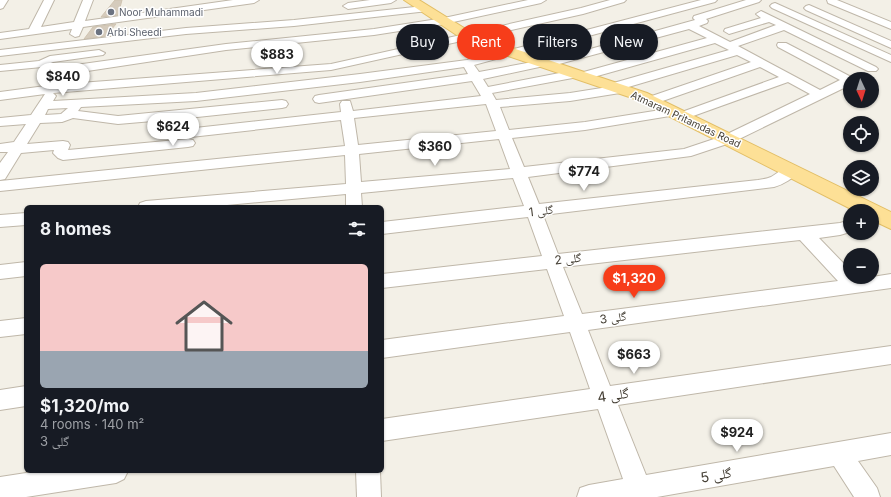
<!DOCTYPE html>
<html lang="en">
<head>
<meta charset="utf-8">
<style>
  body { margin:0; font-family:Inter,"Noto Naskh Arabic",sans-serif; background:#20242c; color:#f1f3f6; height:100vh; display:flex; flex-direction:column; font-size:15px; white-space:nowrap }
  * { box-sizing:border-box; margin:0 }
  p { font-size:13px; color:#9ea1a6 }
  .icon { flex:none; width:22px; height:22px; fill:none; stroke:currentColor; stroke-width:2; stroke-linecap:round; stroke-linejoin:round }
  .map { position:relative; flex:1; overflow:hidden }
  .sheet { position:absolute; left:24px; top:205px; width:360px; height:268px; display:flex; flex-direction:column; background:#171b24; border-radius:6px; box-shadow:0 1px 3px #0004 }
  .sheet>* { flex:none }
  .banner { position:absolute; left:396px; top:24px; width:380px; height:36px; display:flex; gap:8px }
  .needle { width:26px; rotate:176deg }
  .fabs { position:absolute; left:843px; top:72px; display:grid; gap:8px }
  .fabs a { display:grid; place-items:center; width:36px; height:36px; border-radius:50%; background:#171b24; box-shadow:0 1px 3px #0004; font-size:20px }
  .price { position:absolute; translate:-50% -34px; padding:0 9px; border-radius:14px; background:#fff; color:#222; font-size:13px; line-height:26px; filter:drop-shadow(0 1px 2px #0008) }
  .price::after { content:''; position:absolute; left:50%; top:24px; width:12px; height:9px; margin-left:-6px; background:inherit; clip-path:polygon(0 0,100% 0,50% 100%) }
  .price.current { background:#f73d1a; color:#fff }
  ul { padding:0; list-style:none }
  li { display:grid; align-content:center; gap:8px; height:212px; padding:0 16px }
  li+li { border-top:1px solid #363941 }
  li span { display:grid; place-items:center; height:124px; border-radius:6px; color:#555 }
  li>.icon { margin-inline-start:auto }
  span .icon { width:72px; height:72px; fill:#fffc; stroke-width:1 }
  li b { font-size:17px }
  h2 { display:flex; justify-content:space-between; align-items:center; height:48px; padding:0 16px; font-size:17px }
  .pill { padding:0 14px; border-radius:18px; background:#171b24; box-shadow:0 1px 3px #0004; font-size:14px; line-height:36px }
  .pill.current { background:#f73d1a; color:#fff }
  .map>svg:first-child { display:block }
  .building { fill:#d5cbbc; stroke:#cfc3b0 }
  .lines { fill:none; stroke-linecap:round; stroke-linejoin:round }
  .minor-casing { stroke:#bfb7a9; stroke-width:2 }
  .major-casing { stroke:#e2be66; stroke-width:2 }
  .minor { fill:#fff; fill-rule:evenodd }
  .major { fill:#fde096; fill-rule:evenodd }
  .worship-dot { fill:#6b7280; stroke:#fff; stroke-width:1.5 }
  .labels { text-anchor:middle; stroke-width:3; stroke-linejoin:round; paint-order:stroke }
  .far-worship-label { font-size:10px; fill:#5b616d; stroke:#fff; text-anchor:start }
  .far-street-label { font-size:10px; fill:#464036; stroke:#fff }
  .street-label { font-size:12px; fill:#464036; stroke:#fff }
  .near-street-label { font-size:14px; fill:#464036; stroke:#fff }
</style>
</head>
<body>
<div class="map">
<svg width="891" height="497" viewBox="0 0 891 497">
  <rect width="100%" height="100%" fill="#f3f0e7"/>
  <g class="building">
    <polygon points="115,0 122,0 118,15 101,17"/>
    <polygon points="116,24 106,36 84,39 93,27"/>
  </g>
  <g class="lines">
    <g class="minor-casing">
      <g id="minor">
        <polygon points="0,0 8,0 3,8 0,9"/>
        <polygon points="44,0 54,0 41,27 74,22 83,0 93,0 85,21 233,0 259,0 254,3 83,27 79,36 75,37 70,34 72,29 0,39 0,33 29,29"/>
        <polygon points="370,0 396,0 391,3 348,9 343,6 348,3"/>
        <polygon points="528,0 546,0 541,3 444,24 374,35 226,50 61,75 57,73 55,71 57,69 61,67 226,44 374,29 444,18"/>
        <path d="M610 0H626L624 2 583 14 331 70 53 93 56 96 53 101 196 93 360 74 467 60 511 49H514L701 0H717L715 2 518 55H511L474 65 479 72 543 60 547 61 695 20 693 18 694 16 746 0H761L759 2 706 19 708 21 707 23 699 26 730 42 776 25 769 22 729 34 724 31 725 29 761 18 756 14 761 11 876 67 878 69 876 71H868L784 30 738 46 820 90 840 80 778 47 777 45 778 43H786L855 79H850V85L733 142 691 156 528 177 539 204 758 180C762 179 767 179 771 177 780 172 786 164 797 167L799 170C795 178 782 185 774 187L543 215 558 254 840 223 850 220V232L840 235 819 238 850 270V277H872L891 274V288L588 330 610 386 891 346V364L618 405 646 475 891 433V455L858 461 877 488 880 497H854L834 466 657 497H577L580 488 589 485 623 479 598 409 382 441V419L590 389 570 332 382 358V340L564 316 547 269 382 288V274L542 256 528 217 382 234V222L524 206 513 178 361 193 362 207H346V194L206 207H138L140 203 146 201 346 184 345 155 0 191V181L345 146 341 120 191 137 186 136 176 119 118 124 73 118 62 122 40 123 27 144 63 141 68 142 70 145 68 150 188 139 193 140 195 143 193 146 188 147 63 160 58 158 53 153 54 150 21 153 5 179 0 180V163L8 152H0V144L14 142 26 124 0 126V118L31 115 45 94 0 100V92L53 85 331 64 581 8ZM689 29 707 38 580 73 575 70 488 87 483 79 544 66 548 67ZM715 43 729 50 610 84 608 87 570 93 496 100 492 93 578 77 583 80ZM737 55 751 62 646 98 644 101 646 104H654L760 67 779 77 679 113 678 109 673 108 585 122 509 130 500 107 570 101 620 93 624 92 626 89 625 88ZM464 67 468 74 319 95 315 96 313 99 315 102 319 103 472 81 481 96 353 111 350 101H342L340 104 341 112 195 128 188 118 282 108 286 107 288 104 286 101 282 100 118 116 78 111 81 107 196 101 360 82ZM788 82 810 94 723 136 684 149 524 167 512 138 585 130 676 115 677 119 682 120ZM486 104 496 131 358 145 354 118ZM68 108 61 114 45 115 48 109ZM499 139 510 169 361 182 359 154ZM800 240 838 281 582 314 563 267Z"/>
        <polygon points="827,0 837,0 891,22 891,29 828,3"/>
        <polygon points="775,3 891,55 891,62 772,8 770,6 772,4"/>
        <polygon points="809,5 891,41 891,48 806,10 804,8 806,6"/>
        <polygon points="424,6 428,7 429,9 428,11 294,26 186,34 0,56 0,50 186,28 294,20"/>
        <polygon points="99,50 105,53 103,55 53,62 42,67 0,71 0,65 39,61 50,56"/>
        <polygon points="26,213 26,225 0,227 0,215"/>
        <polygon points="26,262 26,276 0,279 0,265"/>
        <polygon points="26,318 26,334 0,337 0,321"/>
        <polygon points="26,386 26,406 0,410 0,390"/>
        <polygon points="39,471 128,471 124,479 116,483 26,497 0,497 0,477"/>
        <polygon points="356,471 380,471 381,497 357,497"/>
      </g>
    </g>
    <g class="major-casing">
      <polygon id="major" points="404,0 419,0 477,36 647,93 891,212 891,229 872,220 872,211 855,211 635,99 467,42"/>
    </g>
    <use href="#minor" class="minor"/>
    <use href="#major" class="major"/>
  </g>
  <g class="worship-dot">
    <circle cx="111" cy="12" r="4"/>
    <circle cx="99" cy="32" r="4"/>
  </g>
  <g class="labels">
    <g class="far-worship-label">
      <text x="119" y="16">Noor Muhammadi</text>
      <text x="107" y="36">Arbi Sheedi</text>
    </g>
    <g class="far-street-label">
      <text transform="translate(686 119) rotate(25)" y="4">Atmaram Pritamdas Road</text>
    </g>
    <g class="street-label">
      <text transform="translate(541 211) rotate(-7)" y="4">گلی 1</text>
      <text transform="translate(568 259) rotate(-6)" y="4">گلی 2</text>
      <text transform="translate(613 318) rotate(-8)" y="4">گلی 3</text>
    </g>
    <g class="near-street-label">
      <text transform="translate(613 395) rotate(-8)" y="5">گلی 4</text>
      <text transform="translate(716 475) rotate(-10)" y="5">گلی 5</text>
    </g>
  </g>
</svg>
<div class="fabs">
<a><svg class="needle" viewBox="-14 -14 28 28"><path d="M0-13l5 13h-10z" fill="#e53935"/><path d="M0 13l5-13h-10z" fill="#9ea1a6"/></svg></a>
<a><svg class="icon" aria-label="locate" viewBox="0 0 24 24"><circle cx="12" cy="12" r="6"/><path d="M12 2v4M12 18v4M2 12h4M18 12h4"/></svg></a>
<a><svg class="icon" aria-label="layers" viewBox="0 0 24 24"><path d="M12 4l9 5-9 5-9-5zM3 14l9 5 9-5"/></svg></a>
<a>+</a>
<a>−</a>
</div>
<b class="price" style="left:277px;top:75px">$883</b>
<b class="price" style="left:63px;top:97px">$840</b>
<b class="price" style="left:173px;top:147px">$624</b>
<b class="price" style="left:435px;top:167px">$360</b>
<b class="price" style="left:584px;top:192px">$774</b>
<b class="price current" style="left:634px;top:299px">$1,320</b>
<b class="price" style="left:634px;top:375px">$663</b>
<b class="price" style="left:737px;top:453px">$924</b>
<div class="banner">
<a class="pill">Buy</a>
<a class="pill current">Rent</a>
<a class="pill">Filters</a>
<a class="pill">New</a>
</div>
<section class="sheet">
<h2>8 homes<svg class="icon" aria-label="filters" viewBox="0 0 24 24"><path d="M4 7h16M4 17h16"/><circle cx="9" cy="7" r="2"/><circle cx="15" cy="17" r="2"/></svg></h2>
<ul>
<li><span style="background:linear-gradient(#f6c9c9 70%,#9aa5b1 0)"><svg class="icon" aria-label="home" viewBox="0 0 24 24"><path d="M3 11l9-7 9 7M6 9v11h12V9"/></svg></span><div><b>$1,320/mo</b><p>4 rooms · 140 m²</p><p>گلی 3</p></div></li>
</ul>
</section>
</div>
</body>
</html>
